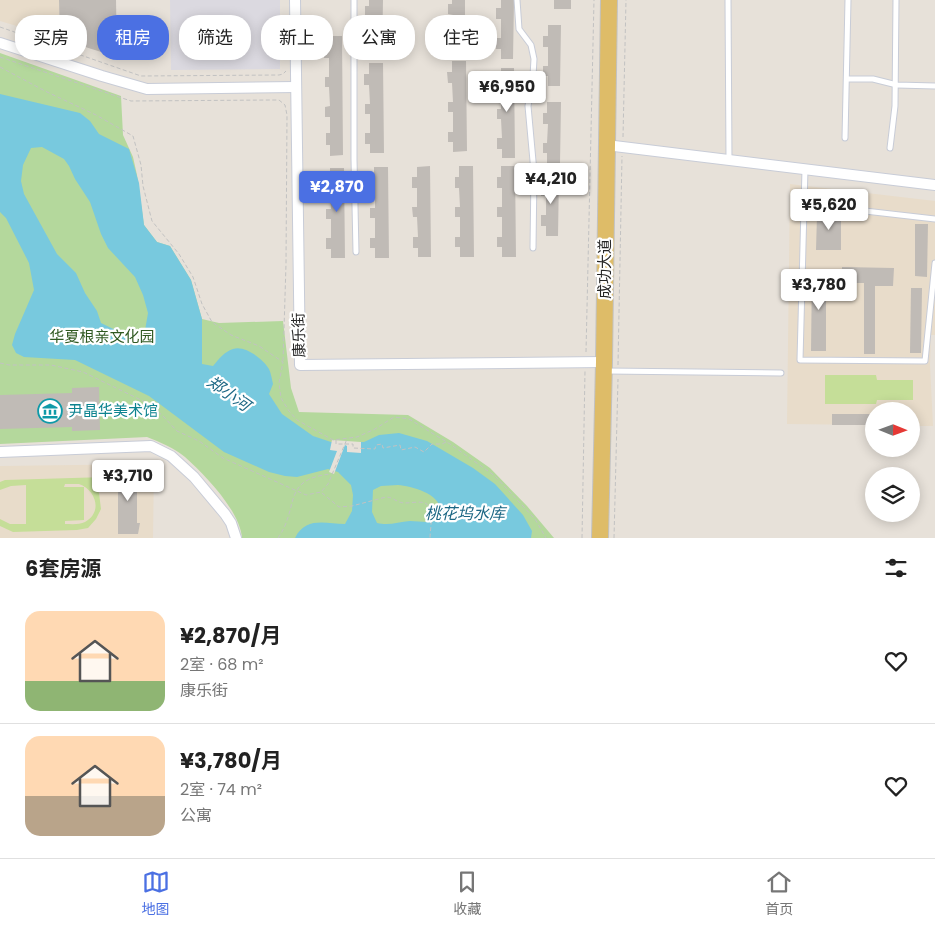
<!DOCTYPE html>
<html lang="zh">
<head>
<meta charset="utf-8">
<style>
  body { margin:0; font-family:Poppins,"Noto Sans SC",sans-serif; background:#f2f2f2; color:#222; height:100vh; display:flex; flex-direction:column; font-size:19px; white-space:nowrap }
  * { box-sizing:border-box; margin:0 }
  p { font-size:16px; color:#767676 }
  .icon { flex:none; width:28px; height:28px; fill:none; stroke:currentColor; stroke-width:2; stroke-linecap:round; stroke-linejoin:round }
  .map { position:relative; height:538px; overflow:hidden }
  .sheet { display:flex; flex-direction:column; background:#fff; flex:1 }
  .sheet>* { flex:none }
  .guide { position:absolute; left:15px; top:15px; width:500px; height:45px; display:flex; gap:10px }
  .needle { width:32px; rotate:91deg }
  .controls { position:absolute; left:865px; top:402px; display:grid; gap:10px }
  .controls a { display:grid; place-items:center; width:55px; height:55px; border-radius:50%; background:#fff; box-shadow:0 2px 12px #0003; font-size:25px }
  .price { position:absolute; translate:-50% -42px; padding:0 11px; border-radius:5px; background:#fff; color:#222; font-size:16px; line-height:32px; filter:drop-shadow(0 1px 2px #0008) }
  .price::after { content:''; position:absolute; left:50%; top:30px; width:15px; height:11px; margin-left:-8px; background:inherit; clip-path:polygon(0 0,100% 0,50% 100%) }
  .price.selected { background:#4b70e3; color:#fff }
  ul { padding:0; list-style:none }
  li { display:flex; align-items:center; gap:15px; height:125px; padding:0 25px }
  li+li { border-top:1px solid #e0e0e0 }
  li span { display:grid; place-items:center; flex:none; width:140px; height:100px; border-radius:15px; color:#555 }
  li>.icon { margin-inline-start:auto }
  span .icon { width:60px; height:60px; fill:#fffc; stroke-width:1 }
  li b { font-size:21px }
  h2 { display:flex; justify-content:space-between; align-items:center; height:60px; padding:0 25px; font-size:21px }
  .pill { padding:0 18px; border-radius:20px; background:#fff; box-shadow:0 2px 12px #0003; font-size:18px; line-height:45px }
  .pill.selected { background:#4b70e3; color:#fff }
  .tab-bar { display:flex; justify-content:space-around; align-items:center; height:70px; border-top:1px solid #e0e0e0; background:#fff; font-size:14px; color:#767676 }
  .tab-bar a { display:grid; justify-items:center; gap:2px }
  .tab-bar .selected { color:#4b70e3 }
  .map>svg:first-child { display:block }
  .industrial { fill:#dbd9e0 }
  .education { fill:#e8dcca }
  .green { fill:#b4d89c }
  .pitch { fill:#c5de98; fill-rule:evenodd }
  .water { fill:#78c9de; fill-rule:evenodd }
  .pier { fill:#e7e1d9 }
  .building { fill:#c0bbb6 }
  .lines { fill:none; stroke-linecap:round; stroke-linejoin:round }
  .service-casing { stroke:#c8ccd7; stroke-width:7 }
  .minor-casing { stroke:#c8ccd7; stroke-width:12 }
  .primary-casing { stroke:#c2c2c2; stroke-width:18 }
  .path { stroke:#c2c2c2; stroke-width:1; stroke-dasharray:4 2.5; stroke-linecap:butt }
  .service { stroke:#fff; stroke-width:5 }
  .minor { stroke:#fff; stroke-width:10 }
  .primary { stroke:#debc68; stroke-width:16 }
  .labels { text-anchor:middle; stroke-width:4.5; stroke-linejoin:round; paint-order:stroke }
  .street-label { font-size:15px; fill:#262626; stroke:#fff }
  .park-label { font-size:15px; fill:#305921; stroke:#fff }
  .culture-label { font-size:15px; fill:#0d838f; stroke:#fff; text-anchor:start }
  .water-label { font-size:16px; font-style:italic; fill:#1c6784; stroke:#fff }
</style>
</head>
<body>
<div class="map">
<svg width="935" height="538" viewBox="0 0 935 538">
  <rect width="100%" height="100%" fill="#e7e1d9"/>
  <polygon class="industrial" points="170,0 280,0 280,69 171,70"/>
  <g class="education">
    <polygon points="0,0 59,0 60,39 0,21"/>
    <polygon points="790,184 935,201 935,335 931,335 930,365 933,426 911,426 911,411 874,411 874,425 787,424"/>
    <polygon points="154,464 153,538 0,538 0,466"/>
  </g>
  <path class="green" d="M0 53 121 96 123 135 133 157 137 175 144 225 157 242 170 246 191 280 202 319 219 323 283 321 291 388 299 412 408 415 453 442 490 468 527 506 554 538H242C240 511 205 475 185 457 174 448 160 442 147 437L0 444Z"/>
  <g class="pitch">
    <polygon points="825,375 876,375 877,380 913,380 913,400 877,400 876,404 825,404"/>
    <path d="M106 477V485H92L99 493 101 509 96 519 88 528 77 530 13 532 0 526V519L10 524H26V485L11 486 0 490V482L5 480ZM79 484C96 490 103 512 85 522 79 525 71 524 65 524V521L84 520V487H64L65 484Z"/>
  </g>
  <path class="water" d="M0 94 80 113 90 121 99 134 129 149 139 183 144 225 157 242 170 246 191 280 202 319V364L213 366C219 359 224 352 233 349 245 345 263 359 269 369 271 373 272 380 273 384L269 394 282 414 313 436 331 442H364L379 435 399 433 427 441 473 468 495 484 523 515 532 531 531 538H295C306 516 326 524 345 524L352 511 353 495 351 485 338 472 328 469 297 477 285 476 269 472 224 452 149 396 75 360 24 357 16 353 12 345 15 334 34 290 29 263 6 218 0 212ZM42 147 64 159 69 166 75 179 90 202 101 234 108 248 135 277 143 295 148 313 144 336 134 339 101 323 97 311 85 293 76 273 57 254 24 194 21 181 23 165 31 148ZM398 485C414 486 454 498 435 521 426 523 419 521 410 521 398 522 389 526 377 523L372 512 373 490 381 486Z"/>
  <polygon class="pier" points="332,440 361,442 361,453 347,452 347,446 345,445 334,474 329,472 337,451 330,450"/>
  <g class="building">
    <polygon points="59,0 116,0 117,57 60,39"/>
    <polygon points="369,0 383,0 382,56 369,56 369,46 365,46 365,35 369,36 370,17 365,17 365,6 369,6"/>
    <polygon points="452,0 465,0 465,54 452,54 452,44 448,44 448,33 453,33 453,15 448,14 448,4 452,4"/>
    <polygon points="501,0 514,0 513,59 501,59 501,49 496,49 496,38 501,38 501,19 496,19 496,8 501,8"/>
    <rect x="554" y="0" width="17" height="9"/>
    <polygon points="548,25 561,25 560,86 548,86 548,76 543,76 543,66 548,66 548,47 543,47 543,36 548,36"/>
    <polygon points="329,36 342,36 343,155 330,156 330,145 326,145 326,133 330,133 330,117 325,117 325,107 330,106 329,87 325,87 325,77 329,77 329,58 324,58 324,47 329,47"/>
    <polygon points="452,61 466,61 467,151 453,152 453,142 448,142 448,132 453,132 453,112 448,112 448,102 453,102 452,83 448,83 447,72 452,72"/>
    <polygon points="369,63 383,63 384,153 370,153 370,144 365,144 365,133 370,133 370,114 365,114 365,104 370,104 369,85 364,85 364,74 369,74"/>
    <polygon points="501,68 514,68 515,158 502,158 502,149 497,149 497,138 502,138 501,119 497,119 497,109 501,109 501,90 496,90 496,79 501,79"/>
    <polygon points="547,102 561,102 560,163 547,163 547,153 543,153 543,143 547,143 548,124 543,124 543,113 547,113"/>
    <polygon points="430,166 431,257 418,257 418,248 413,248 413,237 418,237 417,217 413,217 412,207 417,207 417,188 412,188 412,177 417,177 417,167"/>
    <polygon points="459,166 473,166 474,257 460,257 460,247 455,247 455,237 460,237 460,217 455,217 455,207 460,207 459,188 455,188 455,177 459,177"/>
    <polygon points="501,166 515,166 516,257 502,257 502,247 497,247 497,237 502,237 502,217 497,217 497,207 502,207 502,188 497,188 497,177 501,177"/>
    <polygon points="374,167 388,167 389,258 375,258 375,248 370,248 370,238 375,238 375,218 370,218 370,208 375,208 375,189 370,189 370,178 374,178"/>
    <polygon points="330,168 344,168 345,258 331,258 331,249 326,249 326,238 331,238 331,219 326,219 326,209 331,209 330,190 326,190 325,179 330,179"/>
    <polygon points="546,175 559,175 558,236 546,236 546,226 541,226 541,215 546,215 546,196 541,196 541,185 546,185"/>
    <polygon points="823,210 833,210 838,214 841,221 841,250 816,250 817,215"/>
    <polygon points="915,224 928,224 927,277 915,276"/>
    <polygon points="842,267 894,268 893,286 875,286 875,354 864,354 864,283 842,283"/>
    <polygon points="812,271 826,271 826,351 811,351"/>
    <polygon points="911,288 922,288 921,353 910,353"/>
    <polygon points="99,387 100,430 72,431 72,427 0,429 0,395 72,393 72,388"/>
    <rect x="832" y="414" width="42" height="11"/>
    <polygon points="118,468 136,468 136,478 139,478 140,482 137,482 137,523 140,523 138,534 118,534"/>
  </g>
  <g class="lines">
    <g class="service-casing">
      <g id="service">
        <polyline points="354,0 354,159 356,252"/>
        <polyline points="517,0 519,29 531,45 534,59 533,76 528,106 534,172 533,248"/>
        <polyline points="728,0 729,159"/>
        <polyline points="847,79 873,79 897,85 935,86"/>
        <polyline points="845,138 848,0"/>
        <polyline points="890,148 895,106 896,0"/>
        <polyline points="805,169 800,360 925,361 935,263"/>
        <polyline points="804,204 935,219"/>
        <polyline points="607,371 781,373"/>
      </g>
    </g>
    <g class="minor-casing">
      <g id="minor">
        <polyline points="295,0 300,365 604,362"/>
        <polyline points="0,43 102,76 147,89 296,87"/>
        <polyline points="606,145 935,185"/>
        <polyline points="0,452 151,446 171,456 194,477 225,514 231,523 236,538"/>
      </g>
    </g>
    <g class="primary-casing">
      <polyline id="primary" points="600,538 604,362 609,0"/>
    </g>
    <g class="path">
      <polyline points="0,27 141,76 279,75 283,74 286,71"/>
      <polyline points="0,57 131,101 272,100 279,100 285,105 287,115 286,264 283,362"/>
      <polyline points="0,67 45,91 96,115 133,136 141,165 143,186 152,221 179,254 193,277 202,304 212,322 231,335 259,346 283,362 279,383 281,398 289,411 297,420 333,440 357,437 375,429 394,417 409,419 450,444 495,476 535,519 546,538"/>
      <polyline points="623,137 626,0"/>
      <polyline points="586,352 594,0"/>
      <polyline points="0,363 9,365 51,365 83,372 143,401 162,415 177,431 199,441 223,458 306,495 321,492 328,484 347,439"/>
      <polyline points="618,365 622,156"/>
      <polyline points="336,440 336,444 353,444 353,448 375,449 376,445 382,444 383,448 400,445 401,450 415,447 424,452 432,444 442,444 446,442"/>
      <path d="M322 493 339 507 352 506 386 497C393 497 397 503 405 503 411 503 419 501 425 503 435 508 430 529 430 538"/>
      <path d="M278 538C300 507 281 479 331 474"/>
      <polyline points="582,538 585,371"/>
      <polyline points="614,538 618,379"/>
    </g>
    <use href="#service" class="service"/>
    <use href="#minor" class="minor"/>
    <use href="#primary" class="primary"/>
  </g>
  <defs>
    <g id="museum-ring" transform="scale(1.25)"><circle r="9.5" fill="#fff" stroke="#0f9aa8" stroke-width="1.5"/><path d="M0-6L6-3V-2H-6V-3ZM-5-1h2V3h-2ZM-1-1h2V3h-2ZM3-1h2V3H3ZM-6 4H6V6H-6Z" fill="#0f9aa8"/></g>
  </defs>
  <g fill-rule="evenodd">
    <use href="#museum-ring" x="50" y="411"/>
  </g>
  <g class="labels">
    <g class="street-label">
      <text transform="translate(605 269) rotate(-90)" y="5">成功大道</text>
      <text transform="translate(299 335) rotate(-91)" y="5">康乐街</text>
    </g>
    <g class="park-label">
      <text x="102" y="342">华夏根亲文化园</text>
    </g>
    <g class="culture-label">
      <text x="68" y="416">尹晶华美术馆</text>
    </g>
    <g class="water-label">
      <text transform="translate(229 393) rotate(35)" y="6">郑小河</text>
      <text x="465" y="519">桃花坞水库</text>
    </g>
  </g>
</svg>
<div class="controls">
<a><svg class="needle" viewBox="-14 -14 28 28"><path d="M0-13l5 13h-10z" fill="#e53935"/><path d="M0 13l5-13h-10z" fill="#767676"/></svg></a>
<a><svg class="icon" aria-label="layers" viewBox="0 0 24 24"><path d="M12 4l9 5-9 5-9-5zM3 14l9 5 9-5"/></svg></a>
</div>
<b class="price" style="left:507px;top:113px">¥6,950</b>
<b class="price" style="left:551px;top:205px">¥4,210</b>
<b class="price selected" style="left:337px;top:213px">¥2,870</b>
<b class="price" style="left:829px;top:231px">¥5,620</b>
<b class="price" style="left:819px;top:311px">¥3,780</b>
<b class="price" style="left:128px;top:502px">¥3,710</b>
<div class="guide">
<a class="pill">买房</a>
<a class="pill selected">租房</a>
<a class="pill">筛选</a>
<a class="pill">新上</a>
<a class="pill">公寓</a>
<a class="pill">住宅</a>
</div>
</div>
<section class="sheet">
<h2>6套房源<svg class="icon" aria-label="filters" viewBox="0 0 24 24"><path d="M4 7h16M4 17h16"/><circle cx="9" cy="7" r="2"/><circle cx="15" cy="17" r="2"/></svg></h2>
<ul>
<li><span style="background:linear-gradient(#ffd9b3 70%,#8fb573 0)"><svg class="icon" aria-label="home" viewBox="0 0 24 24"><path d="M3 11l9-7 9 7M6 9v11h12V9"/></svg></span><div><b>¥2,870/月</b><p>2室 · 68 m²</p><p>康乐街</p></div><svg class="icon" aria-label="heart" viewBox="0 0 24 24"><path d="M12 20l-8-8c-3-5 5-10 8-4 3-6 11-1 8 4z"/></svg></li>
<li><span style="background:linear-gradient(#ffd9b3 60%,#b9a48a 0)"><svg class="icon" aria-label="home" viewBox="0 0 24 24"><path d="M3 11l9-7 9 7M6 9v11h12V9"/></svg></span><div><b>¥3,780/月</b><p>2室 · 74 m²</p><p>公寓</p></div><svg class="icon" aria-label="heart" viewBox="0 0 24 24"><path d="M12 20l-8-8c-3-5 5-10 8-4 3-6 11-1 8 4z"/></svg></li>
</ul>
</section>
<nav class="tab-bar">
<a class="selected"><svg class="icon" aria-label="map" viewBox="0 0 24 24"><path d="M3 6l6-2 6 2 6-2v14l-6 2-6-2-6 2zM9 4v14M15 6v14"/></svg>地图</a>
<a><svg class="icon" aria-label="saved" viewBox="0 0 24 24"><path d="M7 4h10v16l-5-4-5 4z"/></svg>收藏</a>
<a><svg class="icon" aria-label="home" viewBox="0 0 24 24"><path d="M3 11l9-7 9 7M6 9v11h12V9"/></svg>首页</a>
</nav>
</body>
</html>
